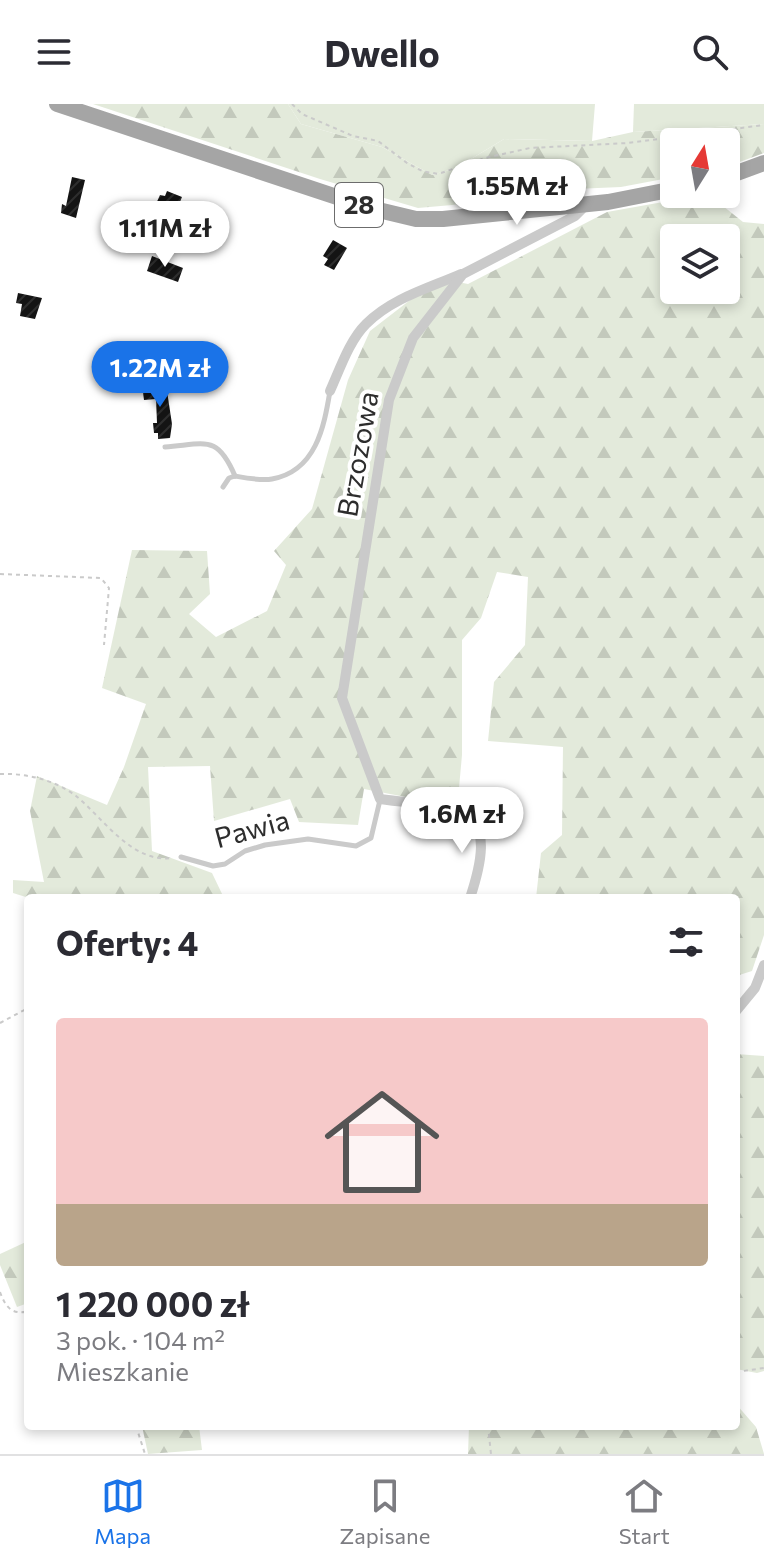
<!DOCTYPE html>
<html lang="pl">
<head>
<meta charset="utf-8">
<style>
  body { margin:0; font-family:Commissioner,sans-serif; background:#f7f7f7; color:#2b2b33; height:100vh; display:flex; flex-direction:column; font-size:30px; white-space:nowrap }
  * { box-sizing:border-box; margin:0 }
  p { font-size:26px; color:#7c7c81 }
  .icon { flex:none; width:44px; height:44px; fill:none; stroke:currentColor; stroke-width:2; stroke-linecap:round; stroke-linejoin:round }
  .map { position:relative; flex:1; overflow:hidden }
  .sheet { position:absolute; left:24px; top:790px; width:716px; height:536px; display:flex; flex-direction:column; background:#fff; border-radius:8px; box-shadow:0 4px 12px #0003 }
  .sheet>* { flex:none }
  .needle { width:52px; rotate:11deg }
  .controls { position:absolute; left:660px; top:24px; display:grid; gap:16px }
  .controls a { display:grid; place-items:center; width:80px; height:80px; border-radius:8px; background:#fff; box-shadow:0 4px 12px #0003; font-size:40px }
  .price { position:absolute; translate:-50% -68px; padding:0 18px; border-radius:28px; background:#fff; color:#222; font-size:26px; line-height:52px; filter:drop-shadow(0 2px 4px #0008) }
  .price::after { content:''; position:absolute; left:50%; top:48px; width:24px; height:18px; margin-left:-12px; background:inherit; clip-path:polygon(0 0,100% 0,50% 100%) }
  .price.on { background:#1a73e8; color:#fff }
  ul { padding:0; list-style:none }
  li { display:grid; align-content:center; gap:16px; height:424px; padding:0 32px }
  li+li { border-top:2px solid #e1e1e2 }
  li span { display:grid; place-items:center; height:248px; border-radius:8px; color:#555 }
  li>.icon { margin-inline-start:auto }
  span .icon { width:144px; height:144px; fill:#fffc; stroke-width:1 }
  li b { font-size:34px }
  h2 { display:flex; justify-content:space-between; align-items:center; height:96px; padding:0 32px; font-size:34px }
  header { display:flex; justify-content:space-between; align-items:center; height:104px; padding:0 32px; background:#fff; font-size:36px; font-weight:700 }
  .tabs { display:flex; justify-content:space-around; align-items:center; height:112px; border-top:2px solid #e1e1e2; background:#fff; font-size:22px; color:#7c7c81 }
  .tabs a { display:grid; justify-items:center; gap:4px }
  .tabs .on { color:#1a73e8 }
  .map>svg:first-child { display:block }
  .green { fill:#e3eadb }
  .forest { fill:url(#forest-firs); fill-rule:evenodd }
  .building { fill:url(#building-hatch) }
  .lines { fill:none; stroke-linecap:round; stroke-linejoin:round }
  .path { stroke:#cacaca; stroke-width:2; stroke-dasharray:4 4; stroke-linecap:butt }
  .lane { stroke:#cacaca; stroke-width:5 }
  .street { stroke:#cacaca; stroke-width:10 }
  .primary { stroke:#a5a5a5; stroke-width:16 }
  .labels { text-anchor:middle; stroke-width:8; stroke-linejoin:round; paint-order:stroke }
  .shield { fill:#fff; stroke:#6c6c6c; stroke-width:2 }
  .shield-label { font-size:26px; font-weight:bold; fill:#2d2d2d }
  .street-label { font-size:28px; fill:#2d2d2d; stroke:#fff }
</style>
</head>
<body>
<header><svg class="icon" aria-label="menu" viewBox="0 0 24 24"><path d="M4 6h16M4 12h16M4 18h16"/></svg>Dwello<svg class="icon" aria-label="search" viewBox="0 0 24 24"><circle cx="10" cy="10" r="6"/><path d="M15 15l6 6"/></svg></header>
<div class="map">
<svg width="764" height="1350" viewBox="0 0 764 1350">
  <defs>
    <pattern id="forest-firs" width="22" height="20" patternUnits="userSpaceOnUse" patternTransform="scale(2)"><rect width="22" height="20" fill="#e3eadb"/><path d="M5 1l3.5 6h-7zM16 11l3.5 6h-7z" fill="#c3c9bc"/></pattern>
    <pattern id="building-hatch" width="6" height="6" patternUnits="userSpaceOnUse" patternTransform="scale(2)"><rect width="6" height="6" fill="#141414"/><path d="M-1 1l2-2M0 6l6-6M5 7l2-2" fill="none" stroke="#2e2e2e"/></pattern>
  </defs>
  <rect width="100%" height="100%" fill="#fff"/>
  <g class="green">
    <polygon points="288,0 595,0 592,37 504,35 456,64 432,71 382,43 301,20"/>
    <polygon points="634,0 764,0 764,20 633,28"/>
  </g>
  <g class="forest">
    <polygon points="93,0 288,0 301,20 382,43 432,71 456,64 504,35 592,37 633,28 764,20 764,49 726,63 726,38 674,38 674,73 621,83 552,86 452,101 418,104 320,75"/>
    <path d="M708 90 743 118 764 120V831L752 867 736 872V794H536L541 749 562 731 563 643 488 637 494 578 525 541 528 473 497 468 481 514 462 536V651L459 684 437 699 364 685 358 721 299 718 290 695 214 717 210 662 148 663 152 747 212 769 224 794H29L13 789V776L44 778 30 707 37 672 107 701 124 663 146 600 102 584 132 446 207 447 210 490 189 510 216 533 267 507 286 461 274 447 312 405 348 276 370 227 414 193 453 177 468 180 607 108ZM674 134H726V186H674Z"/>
    <polygon points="736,950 764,952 764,1267 757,1269 736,1265"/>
    <polygon points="28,1137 28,1199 17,1203 0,1161 0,1150"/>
    <polygon points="736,1300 756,1323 764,1350 468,1350 469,1322 736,1322"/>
    <polygon points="142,1322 199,1322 202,1346 148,1350"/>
  </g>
  <g class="building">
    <polygon points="72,73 85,76 76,114 61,109 62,100 66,102"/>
    <polygon points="167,87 182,93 178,103 174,101 169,114 159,111 161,104 155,102 160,91 165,92"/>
    <polygon points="333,136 347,144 334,166 324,161 328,155 323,152"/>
    <polygon points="152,152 183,164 178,178 147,167"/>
    <polygon points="18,189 42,194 35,215 20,212 22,200 16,199"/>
    <polygon points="162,279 162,288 167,287 172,320 170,334 158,335 158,329 154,329 153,319 157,319 156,295 144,296 142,281"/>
  </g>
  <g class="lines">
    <g class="path">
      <polyline points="292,0 302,10 353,32 378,37 407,59 422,67 438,70 485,54 530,44 628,39 764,21"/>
      <polyline points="0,470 101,474 109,484 104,541"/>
      <path d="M0 670C26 669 55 676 76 692 103 714 132 759 171 754"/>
      <polyline points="0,919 28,904"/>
      <path d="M0 1188C5 1202 12 1212 28 1207"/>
      <polyline points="736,1268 764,1264"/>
      <polyline points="136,1322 145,1350"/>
      <polyline points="488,1322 491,1350"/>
    </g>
    <g class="lane">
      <path d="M165 343C206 340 217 330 235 372"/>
      <path d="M235 372C246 374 261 377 272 375 316 367 324 323 330 287"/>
      <polyline points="223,383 229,374 235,372"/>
      <polyline points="181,753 213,762 225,760 245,747 265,741 308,735 356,742 371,734 380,696"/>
    </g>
    <g class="street">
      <path d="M330 287C340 265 349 237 366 220 392 194 429 184 461 170"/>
      <path d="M470 794C503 695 458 706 380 695L342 594 389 296 413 234 463 170 575 112 586 101"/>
      <polyline points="736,907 755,884 764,861"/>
    </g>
    <g class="primary">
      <polyline points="57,0 370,104 416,115 443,115 608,98 674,85"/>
      <polyline points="726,73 764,59"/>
    </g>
  </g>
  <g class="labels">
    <rect class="shield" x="335" y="79" width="48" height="44" rx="6"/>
    <g class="shield-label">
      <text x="359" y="110">28</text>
    </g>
    <g class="street-label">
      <text transform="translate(358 350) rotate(-80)" y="10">Brzozowa</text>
      <text transform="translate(252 725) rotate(-15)" y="10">Pawia</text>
    </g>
  </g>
</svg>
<div class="controls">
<a><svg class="needle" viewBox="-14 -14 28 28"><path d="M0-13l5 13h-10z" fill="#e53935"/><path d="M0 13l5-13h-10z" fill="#7c7c81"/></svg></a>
<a><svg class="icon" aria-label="layers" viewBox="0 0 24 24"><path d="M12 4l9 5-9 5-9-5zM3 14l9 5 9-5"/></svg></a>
</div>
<b class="price" style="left:517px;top:123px">1.55M zł</b>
<b class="price" style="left:165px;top:165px">1.11M zł</b>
<b class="price on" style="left:160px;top:305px">1.22M zł</b>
<b class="price" style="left:462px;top:751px">1.6M zł</b>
<section class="sheet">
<h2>Oferty: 4<svg class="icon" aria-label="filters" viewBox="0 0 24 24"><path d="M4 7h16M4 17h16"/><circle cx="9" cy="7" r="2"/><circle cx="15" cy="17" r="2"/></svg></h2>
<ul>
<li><span style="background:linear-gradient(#f6c9c9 75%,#b9a48a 0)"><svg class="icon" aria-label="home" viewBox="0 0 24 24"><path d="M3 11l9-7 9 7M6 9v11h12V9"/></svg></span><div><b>1 220 000 zł</b><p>3 pok. · 104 m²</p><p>Mieszkanie</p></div></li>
</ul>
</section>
</div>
<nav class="tabs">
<a class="on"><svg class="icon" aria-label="map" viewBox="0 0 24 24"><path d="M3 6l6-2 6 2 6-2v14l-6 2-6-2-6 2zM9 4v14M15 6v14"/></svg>Mapa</a>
<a><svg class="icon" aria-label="saved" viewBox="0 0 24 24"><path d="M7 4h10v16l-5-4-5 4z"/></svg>Zapisane</a>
<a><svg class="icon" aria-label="home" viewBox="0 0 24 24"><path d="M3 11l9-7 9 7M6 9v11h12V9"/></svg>Start</a>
</nav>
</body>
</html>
